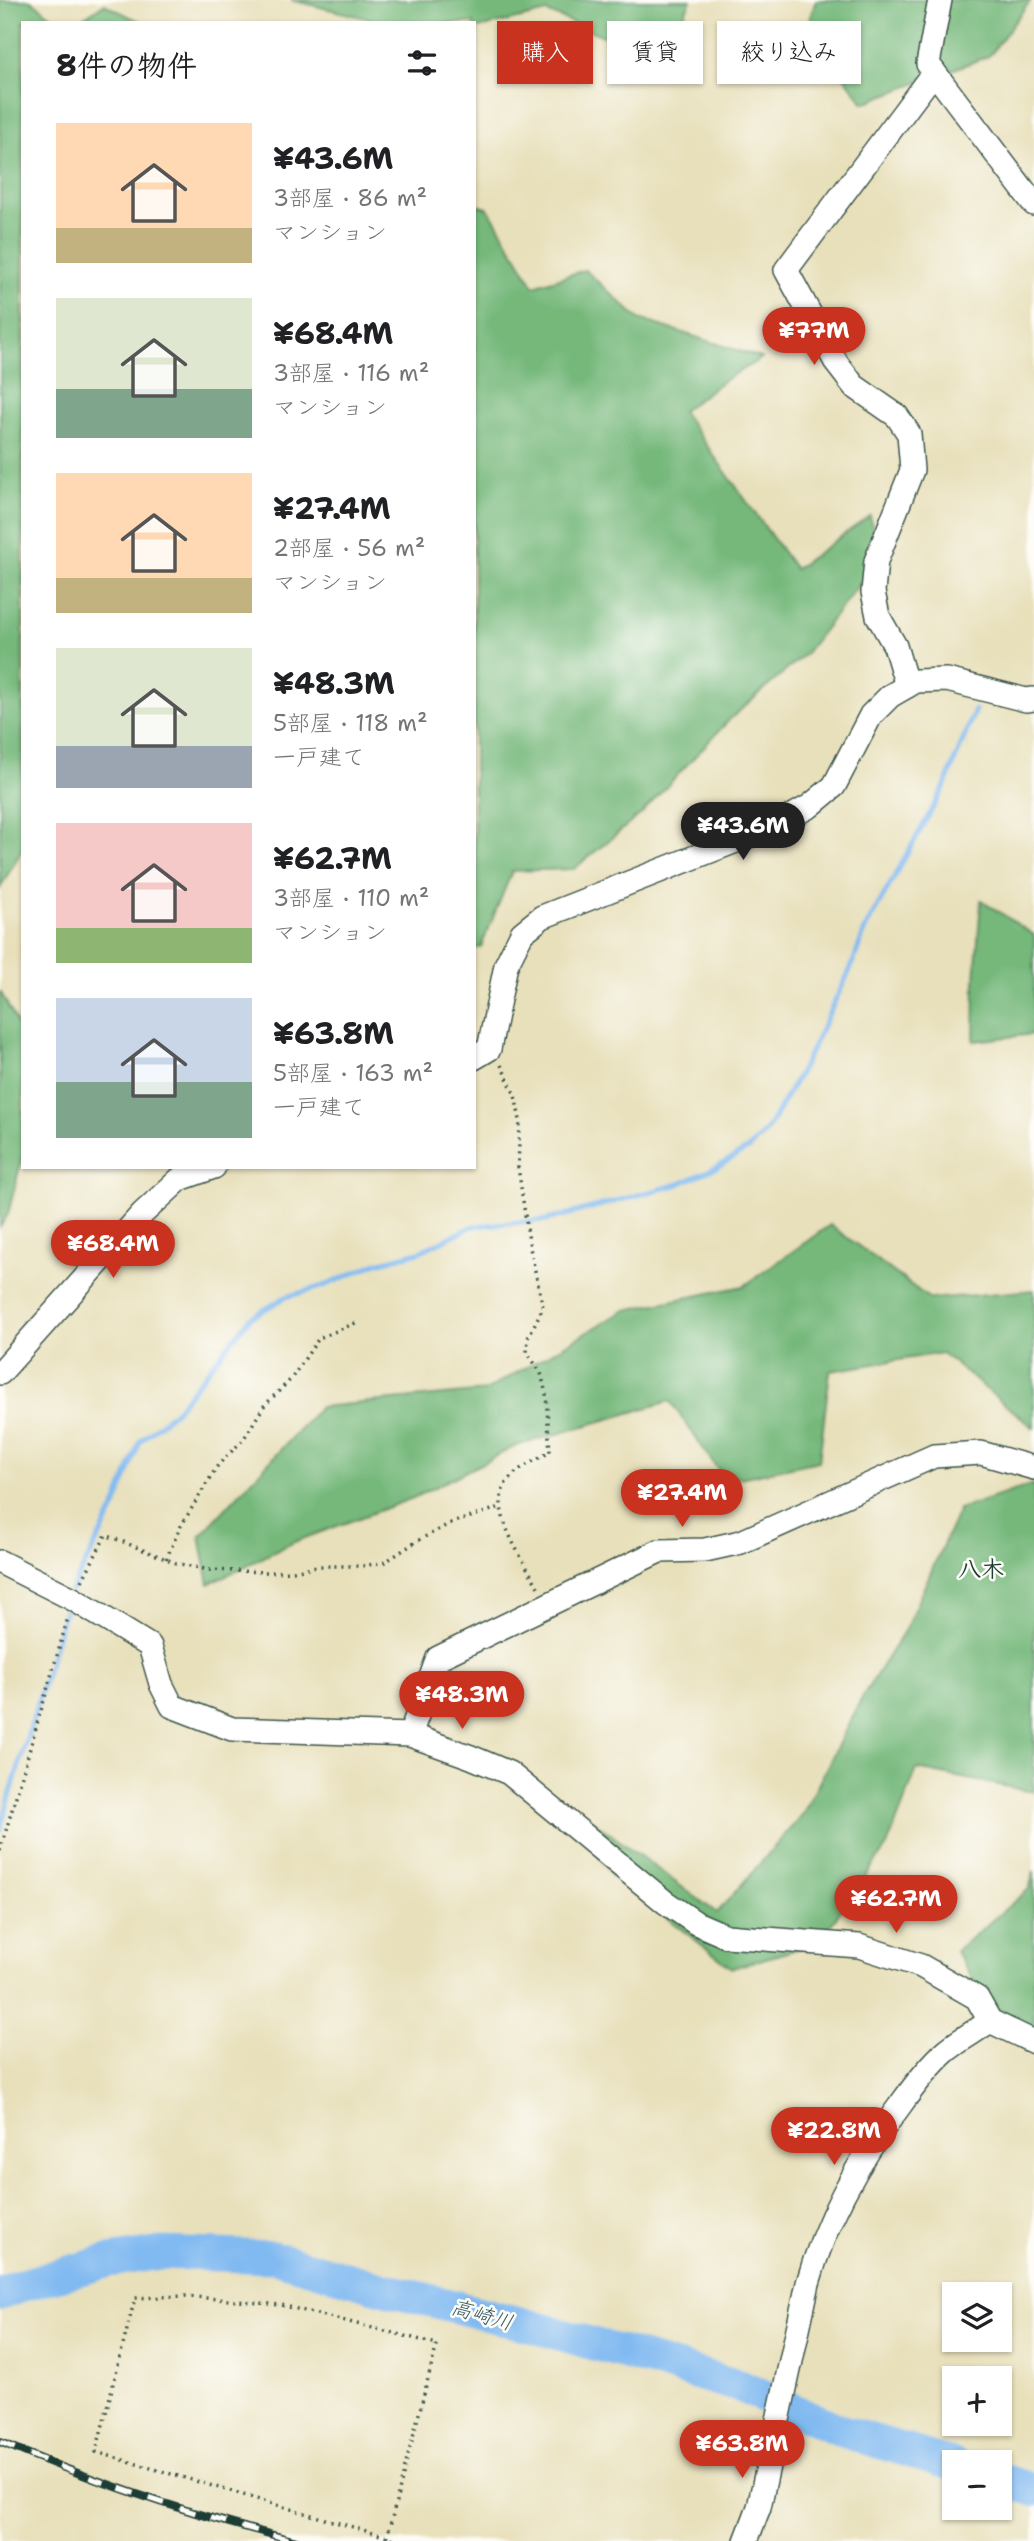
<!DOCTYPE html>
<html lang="ja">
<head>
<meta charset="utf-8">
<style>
  body { margin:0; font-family:"Shantell Sans","Klee One",sans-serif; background:#f2f2f2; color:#202124; height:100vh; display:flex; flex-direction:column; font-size:26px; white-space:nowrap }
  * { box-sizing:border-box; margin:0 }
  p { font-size:23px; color:#757577 }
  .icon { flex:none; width:38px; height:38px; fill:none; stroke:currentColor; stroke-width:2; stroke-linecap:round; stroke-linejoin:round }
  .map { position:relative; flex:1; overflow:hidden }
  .panel { position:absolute; left:21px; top:21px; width:455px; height:1148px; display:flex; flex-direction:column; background:#fff; border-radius:0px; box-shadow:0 2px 5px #0004 }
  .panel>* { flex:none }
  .guide { position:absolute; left:497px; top:21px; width:430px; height:63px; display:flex; gap:14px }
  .buttons { position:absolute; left:942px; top:2282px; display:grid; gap:14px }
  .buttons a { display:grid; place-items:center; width:70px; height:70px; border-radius:0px; background:#fff; box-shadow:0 2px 5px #0004; font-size:35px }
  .price { position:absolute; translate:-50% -60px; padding:0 16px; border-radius:24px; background:#c8321e; color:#fff; font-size:23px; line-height:46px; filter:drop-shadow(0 2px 4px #0008) }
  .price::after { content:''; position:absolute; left:50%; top:42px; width:21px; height:16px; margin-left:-10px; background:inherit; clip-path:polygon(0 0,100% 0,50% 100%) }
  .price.selected { background:#222; color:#fff }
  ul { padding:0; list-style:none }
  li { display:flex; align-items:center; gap:21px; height:175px; padding:0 35px }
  li span { display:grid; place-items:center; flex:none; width:196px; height:140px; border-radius:0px; color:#555 }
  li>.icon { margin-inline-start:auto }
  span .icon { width:84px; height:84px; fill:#fffc; stroke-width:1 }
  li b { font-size:30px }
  h2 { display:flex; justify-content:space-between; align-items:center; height:84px; padding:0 35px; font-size:30px }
  .tag { padding:0 24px; border-radius:0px; background:#fff; box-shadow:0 2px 5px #0004; font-size:24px; line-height:63px }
  .tag.selected { background:#c8321e; color:#fff }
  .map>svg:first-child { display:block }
  .forest { fill:#75b87a; stroke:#4a7a57; stroke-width:2 }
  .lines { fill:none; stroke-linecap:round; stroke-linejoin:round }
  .stream { stroke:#81baf1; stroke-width:5 }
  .river { stroke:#81baf1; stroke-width:33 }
  .minor-casing { stroke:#3d5548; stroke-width:26 }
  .path { stroke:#3d5548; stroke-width:3.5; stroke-dasharray:2 5; stroke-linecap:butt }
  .minor { stroke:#fff; stroke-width:23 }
  .rail-casing { stroke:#1f3d34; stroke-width:8 }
  .rail { stroke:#fdfcf7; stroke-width:5; stroke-dasharray:16; stroke-linecap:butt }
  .labels { text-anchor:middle; stroke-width:5; stroke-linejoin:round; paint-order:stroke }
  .water-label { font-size:21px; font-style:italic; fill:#385c63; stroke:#fdfcf7 }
  .quarter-label { font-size:23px; font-weight:bold; fill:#1f3d34; stroke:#fdfcf7 }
</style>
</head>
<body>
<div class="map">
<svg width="1034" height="2541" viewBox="0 0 1034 2541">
  <rect width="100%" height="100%" fill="#fdfcf7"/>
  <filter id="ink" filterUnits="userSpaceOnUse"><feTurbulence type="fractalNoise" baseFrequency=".0143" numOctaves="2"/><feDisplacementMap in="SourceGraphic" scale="14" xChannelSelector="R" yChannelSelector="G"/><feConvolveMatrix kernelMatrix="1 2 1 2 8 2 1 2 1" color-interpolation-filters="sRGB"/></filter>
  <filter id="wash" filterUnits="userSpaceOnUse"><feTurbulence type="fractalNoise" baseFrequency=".00686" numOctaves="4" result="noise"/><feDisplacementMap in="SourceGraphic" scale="28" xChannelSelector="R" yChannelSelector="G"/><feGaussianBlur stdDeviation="1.57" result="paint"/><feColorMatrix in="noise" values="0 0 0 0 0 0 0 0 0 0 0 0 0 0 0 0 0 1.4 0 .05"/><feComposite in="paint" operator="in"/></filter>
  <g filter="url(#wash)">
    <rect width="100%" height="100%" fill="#e8e0bb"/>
    <g class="forest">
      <polygon points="0,0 31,0 60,23 23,23 23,848 0,888"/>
      <polygon points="291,0 691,0 678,29 622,44 547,12 474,29 474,23 387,23"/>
      <polygon points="816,0 1031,0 989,56 864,103 807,27"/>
      <polygon points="104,4 143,23 76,23"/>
      <polygon points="474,204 488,208 534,286 585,270 639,319 762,358 723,381 682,411 795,569 870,516 878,560 805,654 729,720 641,814 574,869 512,871 481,947 474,949"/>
      <polygon points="981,900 1034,935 1034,1034 974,1041 975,980"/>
      <polygon points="0,991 23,1034 23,1154 8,1214 0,1227"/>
      <polygon points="830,1225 930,1299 1034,1290 1034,1428 942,1353 830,1371 819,1461 726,1481 670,1401 516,1446 413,1498 294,1542 209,1584 200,1536 320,1407 485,1391 626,1310 744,1286"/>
      <polygon points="1034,1484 1034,1792 917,1769 887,1846 818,1943 732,1968 612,1876 563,1799 717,1913 803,1814 863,1696 906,1628 959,1509"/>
      <polygon points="1034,1871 1034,2028 993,2014 956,1951 1029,1889"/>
    </g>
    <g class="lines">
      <g class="stream">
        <polyline points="71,1591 115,1507 140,1441 176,1410 250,1318 286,1297 324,1286 377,1263 419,1252 473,1226 547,1220 679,1184 717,1167 748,1149 767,1130 803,1067 851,968 865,929 944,788 975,710"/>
        <polyline points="0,1830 67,1603"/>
      </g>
      <g class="river">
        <polyline points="0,2294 26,2284 109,2261 161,2253 273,2257 385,2289 528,2325 742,2387 842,2431 954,2465"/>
        <polyline points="999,2479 1034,2490"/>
      </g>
    </g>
  </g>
  <g filter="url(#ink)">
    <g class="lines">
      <g class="minor-casing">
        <g id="minor">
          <polyline points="940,0 928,64 1034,204"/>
          <polyline points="907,686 895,646 878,616 873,592 876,561 912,470 909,434 897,416 854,386 837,364 786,270 934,72"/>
          <polyline points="474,1058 489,1049 506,965 522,933 542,917 774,826 810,806 834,786 871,715 890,696 916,681 947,680 1026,700 1034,699"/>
          <polyline points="0,1373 143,1213 180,1179 214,1167"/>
          <polyline points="0,1562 73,1599 150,1646 161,1684 172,1706 232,1729 410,1735 471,1757 509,1773 665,1902 696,1923 726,1936 859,1946 921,1966 977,1998 990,2021 1034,2042"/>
          <polyline points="410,1735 438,1658 659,1551 705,1550 741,1542 934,1456 981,1453 1034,1468"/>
          <path d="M746 2541 759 2507 808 2283C826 2218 860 2158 901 2104 914 2086 929 2066 946 2051 959 2040 976 2031 990 2021"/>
        </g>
      </g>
      <g class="path">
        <path d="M501 1065 515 1095 520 1120 518 1167 530 1248 543 1307 528 1338 527 1352 541 1373 546 1394 550 1452C536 1460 513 1470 505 1485 489 1514 525 1562 538 1587"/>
        <polyline points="166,1559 181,1526 218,1465 243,1440 264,1406 291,1379 319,1338 358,1322"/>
        <polyline points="82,1581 106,1535 176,1563 209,1570 268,1572 293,1571 317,1566 363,1566 385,1562 419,1540 449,1524 501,1507"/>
        <polyline points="0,1851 68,1618"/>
        <polyline points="387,2537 437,2344 281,2305 185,2296 135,2298 96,2452 387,2537 401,2541"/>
      </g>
      <use href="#minor" class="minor"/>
      <g class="rail-casing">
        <path id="rail" d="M0 2442C96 2483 194 2515 296 2541"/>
      </g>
      <use href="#rail" class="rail"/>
    </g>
  </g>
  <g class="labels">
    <g class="water-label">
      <text transform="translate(482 2315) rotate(16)" y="7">高崎川</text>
    </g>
    <g class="quarter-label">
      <text x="981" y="1577">八木</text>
    </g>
  </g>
</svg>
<div class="buttons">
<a><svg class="icon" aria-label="layers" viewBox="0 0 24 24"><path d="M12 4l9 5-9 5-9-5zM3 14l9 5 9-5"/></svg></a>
<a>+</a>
<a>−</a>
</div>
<b class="price" style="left:814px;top:367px">¥77M</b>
<b class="price selected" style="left:743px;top:862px">¥43.6M</b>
<b class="price" style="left:113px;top:1280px">¥68.4M</b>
<b class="price" style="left:682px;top:1529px">¥27.4M</b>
<b class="price" style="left:462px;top:1731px">¥48.3M</b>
<b class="price" style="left:896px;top:1935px">¥62.7M</b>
<b class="price" style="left:834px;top:2167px">¥22.8M</b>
<b class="price" style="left:742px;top:2480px">¥63.8M</b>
<div class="guide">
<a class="tag selected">購入</a>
<a class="tag">賃貸</a>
<a class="tag">絞り込み</a>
</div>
<section class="panel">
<h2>8件の物件<svg class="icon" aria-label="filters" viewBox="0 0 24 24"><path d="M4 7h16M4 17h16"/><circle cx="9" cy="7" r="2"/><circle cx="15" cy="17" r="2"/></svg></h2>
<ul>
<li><span style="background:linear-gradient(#ffd9b3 75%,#c2b280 0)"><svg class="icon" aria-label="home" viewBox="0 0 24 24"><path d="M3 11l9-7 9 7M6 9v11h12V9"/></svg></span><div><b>¥43.6M</b><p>3部屋 · 86 m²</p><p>マンション</p></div></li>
<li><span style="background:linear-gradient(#dfe7d0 65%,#7fa58c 0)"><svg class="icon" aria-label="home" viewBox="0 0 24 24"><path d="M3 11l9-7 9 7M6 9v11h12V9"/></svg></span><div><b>¥68.4M</b><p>3部屋 · 116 m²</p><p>マンション</p></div></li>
<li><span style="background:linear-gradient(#ffd9b3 75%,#c2b280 0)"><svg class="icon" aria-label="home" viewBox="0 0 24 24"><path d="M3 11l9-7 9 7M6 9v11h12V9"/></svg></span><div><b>¥27.4M</b><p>2部屋 · 56 m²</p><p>マンション</p></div></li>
<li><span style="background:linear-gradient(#dfe7d0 70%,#9aa5b1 0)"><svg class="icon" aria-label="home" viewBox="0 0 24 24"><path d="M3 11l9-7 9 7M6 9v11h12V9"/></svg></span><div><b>¥48.3M</b><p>5部屋 · 118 m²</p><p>一戸建て</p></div></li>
<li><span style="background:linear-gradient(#f6c9c9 75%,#8fb573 0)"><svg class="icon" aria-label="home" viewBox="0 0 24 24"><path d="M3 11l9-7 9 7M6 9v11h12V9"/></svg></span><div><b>¥62.7M</b><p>3部屋 · 110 m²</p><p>マンション</p></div></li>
<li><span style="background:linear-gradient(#c9d6e8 60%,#7fa58c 0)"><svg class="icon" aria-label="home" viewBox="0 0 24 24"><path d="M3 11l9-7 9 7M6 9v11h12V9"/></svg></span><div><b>¥63.8M</b><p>5部屋 · 163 m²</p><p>一戸建て</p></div></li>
</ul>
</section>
</div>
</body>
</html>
